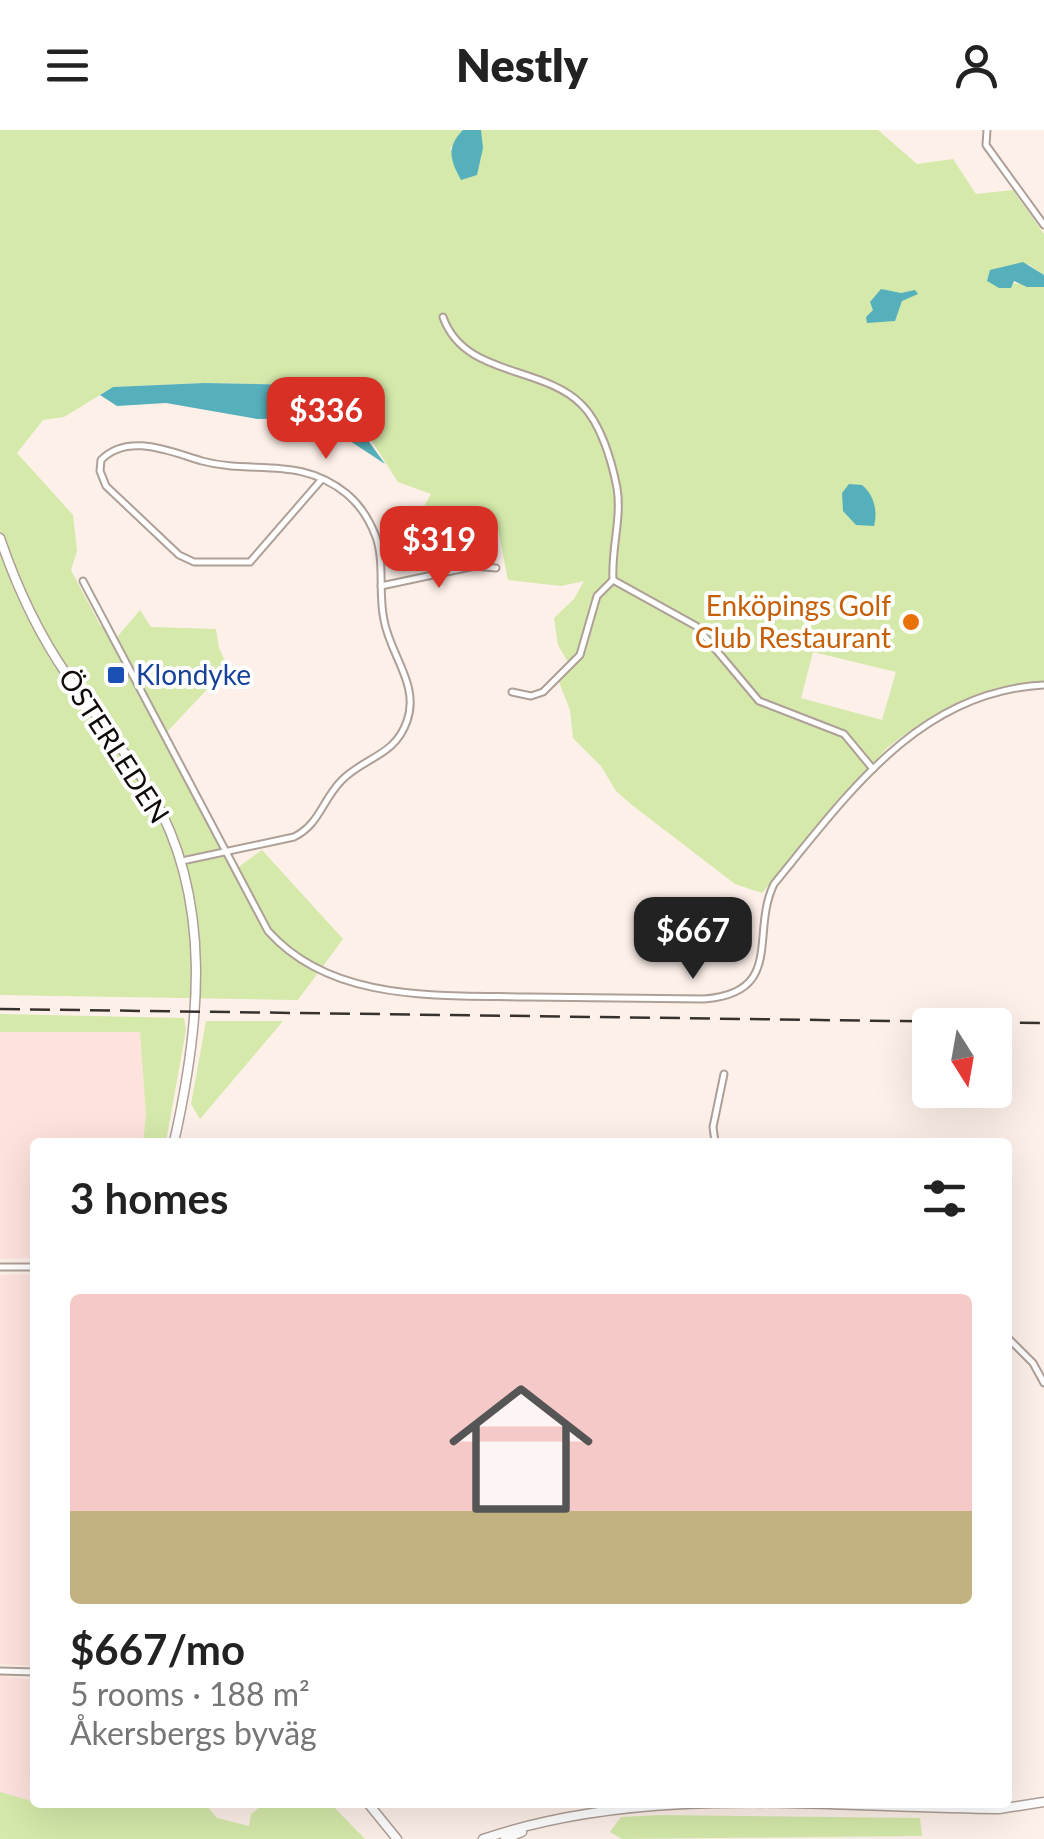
<!DOCTYPE html>
<html lang="en">
<head>
<meta charset="utf-8">
<style>
  body { margin:0; font-family:Lato,sans-serif; background:#f6f6f6; color:#222; height:100vh; display:flex; flex-direction:column; font-size:38px; white-space:nowrap }
  * { box-sizing:border-box; margin:0 }
  p { font-size:32px; color:#767676 }
  .icon { flex:none; width:55px; height:55px; fill:none; stroke:currentColor; stroke-width:2; stroke-linecap:round; stroke-linejoin:round }
  .map { position:relative; flex:1; overflow:hidden }
  .sheet { position:absolute; left:30px; top:1008px; width:982px; height:670px; display:flex; flex-direction:column; background:#fff; border-radius:10px; box-shadow:0 10px 40px #0002 }
  .sheet>* { flex:none }
  .needle { width:65px; rotate:169deg }
  .controls { position:absolute; left:912px; top:878px; display:grid; gap:20px }
  .controls a { display:grid; place-items:center; width:100px; height:100px; border-radius:10px; background:#fff; box-shadow:0 10px 40px #0002; font-size:50px }
  .price { position:absolute; translate:-50% -85px; padding:0 22px; border-radius:20px; background:#d93025; color:#fff; font-size:32px; line-height:65px; filter:drop-shadow(0 2px 5px #0008) }
  .price::after { content:''; position:absolute; left:50%; top:60px; width:30px; height:22px; margin-left:-15px; background:inherit; clip-path:polygon(0 0,100% 0,50% 100%) }
  .price.current { background:#222; color:#fff }
  ul { padding:0; list-style:none }
  li { display:grid; align-content:center; gap:20px; height:530px; padding:0 40px }
  li span { display:grid; place-items:center; height:310px; border-radius:10px; color:#555 }
  li>.icon { margin-inline-start:auto }
  span .icon { width:180px; height:180px; fill:#fffc; stroke-width:1 }
  li b { font-size:42px }
  h2 { display:flex; justify-content:space-between; align-items:center; height:120px; padding:0 40px; font-size:42px }
  header { display:flex; justify-content:space-between; align-items:center; height:130px; padding:0 40px; background:#fff; font-size:45px; font-weight:800 }
  .map>svg:first-child { display:block }
  .commercial { fill:#fde2dd }
  .green { fill:#d4e9aa; fill-rule:evenodd }
  .water { fill:#56b0bb }
  .lines { fill:none; stroke-linecap:round; stroke-linejoin:round }
  .minor-casing { stroke:#ae9f97; stroke-width:9 }
  .tertiary-casing { stroke:#ae9f97; stroke-width:11 }
  .secondary-casing { stroke:#ae9f97; stroke-width:11 }
  .minor { stroke:#fff; stroke-width:5 }
  .tertiary { stroke:#fff; stroke-width:8 }
  .secondary { stroke:#fff; stroke-width:8 }
  .rail { stroke:#37312d; stroke-width:2.5; stroke-dasharray:20 10; stroke-linecap:butt }
  .food-dot { fill:#e8710a; stroke:#fff; stroke-width:4 }
  .transit-dot { fill:#1a4fb4; stroke:#fff; stroke-width:4 }
  .labels { text-anchor:middle; stroke-width:8; stroke-linejoin:round; paint-order:stroke }
  .food-label { font-size:28px; fill:#c56008; stroke:#fff; text-anchor:end }
  .transit-label { font-size:28px; fill:#164399; stroke:#fff; text-anchor:start }
  .street-label { font-size:28px; fill:#100b08; stroke:#fff }
</style>
</head>
<body>
<header><svg class="icon" aria-label="menu" viewBox="0 0 24 24"><path d="M4 6h16M4 12h16M4 18h16"/></svg>Nestly<svg class="icon" aria-label="person" viewBox="0 0 24 24"><circle cx="12" cy="8" r="4"/><path d="M4 21q1-7 8-7t8 7"/></svg></header>
<div class="map">
<svg width="1044" height="1709" viewBox="0 0 1044 1709">
  <rect width="100%" height="100%" fill="#fdf0e9"/>
  <g class="commercial">
    <polygon points="0,902 140,902 146,985 143,1012 35,1012 35,1128 0,1129"/>
    <polygon points="35,1144 35,1536 0,1534 0,1145"/>
    <polygon points="0,1546 35,1550 35,1671 9,1667 0,1662"/>
  </g>
  <g class="green">
    <path d="M0 0H463L450 19 480 31 481 0H878L917 34 953 29 976 64 1013 60 1044 104V145L1028 134 1012 153 1044 157V552C983 552 933 582 886 619L762 763 735 754 632 675 616 661 601 636 573 608 570 580 559 552 588 515 568 532 558 515 554 488 574 469 584 451 561 456 508 450 498 399 458 405 417 389 431 364 398 352 371 310 347 285 305 255 204 253 113 257 64 287 43 290 17 323 73 385 77 421 71 440 100 495 117 507 140 480 151 497 216 499 219 518 228 537 167 602 237 738 262 720 343 809 298 870 0 865ZM813 522 896 542 882 590 801 568Z"/>
    <polygon points="0,884 184,888 186,900 166,1012 143,1012 146,985 140,902 0,902"/>
    <polygon points="206,891 283,891 200,989 191,974"/>
    <polygon points="0,1662 35,1672 204,1673 217,1688 249,1696 251,1684 265,1673 330,1673 365,1709 0,1709"/>
    <polygon points="661,1685 920,1688 922,1706 622,1709 610,1702 621,1687"/>
  </g>
  <g class="water">
    <path d="M463 0H481L483 18 477 45 461 50C450 30 446 17 463 0Z"/>
    <polygon points="1023,132 1044,145 1044,157 1027,157 1014,151 1011,158 999,158 987,151 990,140"/>
    <polygon points="881,159 901,163 915,160 918,164 902,171 895,191 867,193 866,187 873,180 870,172"/>
    <polygon points="204,253 305,255 334,263 385,334 315,288 257,289 166,273 117,276 100,265 113,257"/>
    <path d="M849 354 862 355C874 365 878 381 874 396L856 395 843 381 842 363Z"/>
  </g>
  <g class="lines">
    <g class="minor-casing">
      <g id="minor">
        <polyline points="987,0 986,15 1044,95"/>
        <path d="M443 187C464 247 542 235 581 274 601 293 612 332 617 358 622 388 611 419 613 450"/>
        <polyline points="613,450 696,496 759,571 844,604 873,639"/>
        <path d="M83 451 268 801C332 873 439 865 528 867 586 868 645 868 704 869 785 863 750 803 774 754 847 665 919 561 1044 555"/>
        <polyline points="381,456 475,436 496,438"/>
        <polyline points="512,562 531,566 543,562 580,525 597,466 613,450"/>
        <path d="M182 731 294 707C320 694 322 670 342 650 365 627 395 626 407 591 420 555 390 525 384 490 378 463 385 433 376 407 370 391 360 375 347 364 299 325 253 345 202 331 171 322 128 302 101 330L100 341 106 356 179 425 194 432H250L322 349"/>
        <polyline points="715,1012 713,997 724,944"/>
        <polyline points="0,1137 35,1137"/>
        <polyline points="1008,1208 1033,1233 1044,1253"/>
        <polyline points="0,1541 35,1542"/>
      </g>
    </g>
    <g class="tertiary-casing">
      <g id="tertiary">
        <path d="M0 408C16 455 38 503 67 545 94 585 127 621 151 663 214 770 200 897 174 1012"/>
        <polyline points="367,1672 397,1709"/>
      </g>
    </g>
    <g class="secondary-casing">
      <g id="secondary">
        <path d="M483 1709C648 1653 828 1678 999 1679L1044 1672"/>
        <polyline points="505,1709 522,1702"/>
      </g>
    </g>
    <use href="#minor" class="minor"/>
    <use href="#tertiary" class="tertiary"/>
    <use href="#secondary" class="secondary"/>
    <polyline class="rail" points="0,879 1044,893"/>
  </g>
  <circle class="food-dot" cx="911" cy="492" r="10"/>
  <rect class="transit-dot" x="106" y="535" width="20" height="20" rx="5"/>
  <g class="labels">
    <g class="food-label">
      <text x="891" y="486">Enköpings Golf<tspan x="891" dy="32">Club Restaurant</tspan></text>
    </g>
    <g class="transit-label">
      <text x="136" y="555">Klondyke</text>
    </g>
    <g class="street-label">
      <text transform="translate(114 616) rotate(57)" y="10">ÖSTERLEDEN</text>
    </g>
  </g>
</svg>
<div class="controls">
<a><svg class="needle" viewBox="-14 -14 28 28"><path d="M0-13l5 13h-10z" fill="#e53935"/><path d="M0 13l5-13h-10z" fill="#767676"/></svg></a>
</div>
<b class="price" style="left:326px;top:332px">$336</b>
<b class="price" style="left:439px;top:461px">$319</b>
<b class="price current" style="left:693px;top:852px">$667</b>
<section class="sheet">
<h2>3 homes<svg class="icon" aria-label="filters" viewBox="0 0 24 24"><path d="M4 7h16M4 17h16"/><circle cx="9" cy="7" r="2"/><circle cx="15" cy="17" r="2"/></svg></h2>
<ul>
<li><span style="background:linear-gradient(#f6c9c9 70%,#c2b280 0)"><svg class="icon" aria-label="home" viewBox="0 0 24 24"><path d="M3 11l9-7 9 7M6 9v11h12V9"/></svg></span><div><b>$667/mo</b><p>5 rooms · 188 m²</p><p>Åkersbergs byväg</p></div></li>
</ul>
</section>
</div>
</body>
</html>
